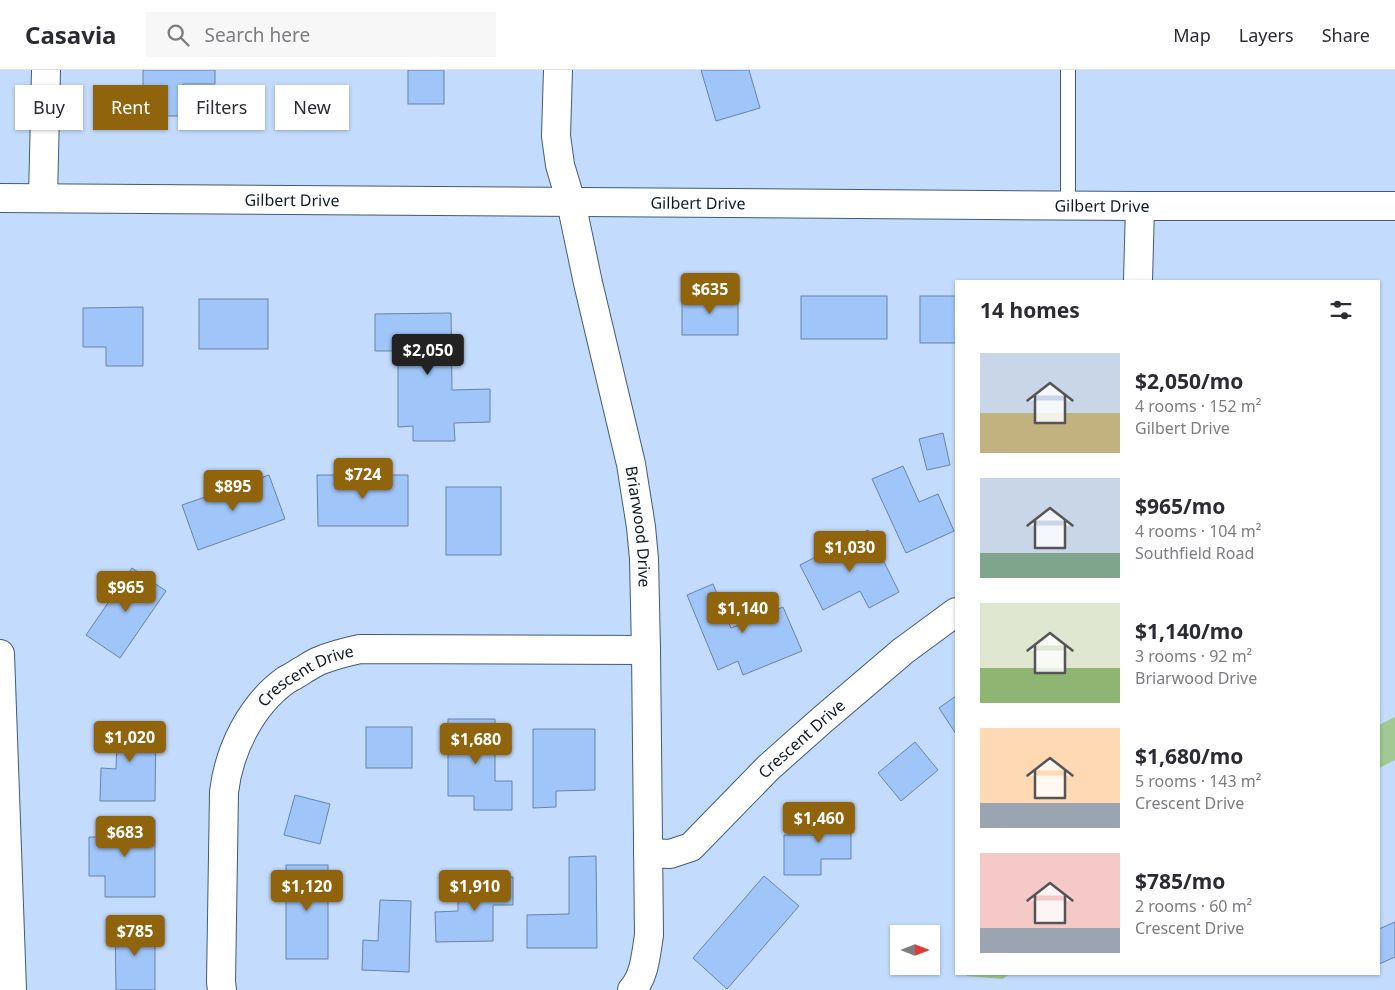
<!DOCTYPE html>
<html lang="en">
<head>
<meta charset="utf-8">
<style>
  body { margin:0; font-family:"Noto Sans",sans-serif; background:#f7f7f7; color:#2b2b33; height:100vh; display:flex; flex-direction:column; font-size:19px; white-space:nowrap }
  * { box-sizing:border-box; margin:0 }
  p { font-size:16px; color:#7c7c81 }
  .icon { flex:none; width:28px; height:28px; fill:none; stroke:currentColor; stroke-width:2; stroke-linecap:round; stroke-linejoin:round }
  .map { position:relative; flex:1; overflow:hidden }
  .sheet { position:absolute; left:955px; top:210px; width:425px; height:695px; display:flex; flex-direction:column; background:#fff; border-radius:0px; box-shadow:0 1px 4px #0004 }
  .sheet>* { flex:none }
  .top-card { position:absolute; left:15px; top:15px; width:475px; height:45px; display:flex; gap:10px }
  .needle { width:32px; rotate:90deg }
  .fabs { position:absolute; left:890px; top:855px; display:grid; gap:10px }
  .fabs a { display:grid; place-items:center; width:50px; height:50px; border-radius:0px; background:#fff; box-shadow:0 1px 4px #0004; font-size:25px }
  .price { position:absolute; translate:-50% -42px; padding:0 11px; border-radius:5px; background:#90630d; color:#fff; font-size:16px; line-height:32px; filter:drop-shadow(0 1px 2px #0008) }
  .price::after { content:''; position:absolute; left:50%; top:30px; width:15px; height:11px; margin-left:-8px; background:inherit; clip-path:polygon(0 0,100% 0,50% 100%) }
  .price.selected { background:#222; color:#fff }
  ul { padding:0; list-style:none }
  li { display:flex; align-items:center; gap:15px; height:125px; padding:0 25px }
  li span { display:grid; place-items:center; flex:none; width:140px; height:100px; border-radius:0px; color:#555 }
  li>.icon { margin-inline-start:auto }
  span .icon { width:60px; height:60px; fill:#fffc; stroke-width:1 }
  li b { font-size:21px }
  h2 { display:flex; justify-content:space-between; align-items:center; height:60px; padding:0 25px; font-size:21px }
  .tag { padding:0 18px; border-radius:0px; background:#fff; box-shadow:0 1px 4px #0004; font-size:18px; line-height:45px }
  .tag.selected { background:#90630d; color:#fff }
  header { display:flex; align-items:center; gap:30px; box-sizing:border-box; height:70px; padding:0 25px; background:#fff; border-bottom:1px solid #e1e1e2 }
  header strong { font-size:24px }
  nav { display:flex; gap:28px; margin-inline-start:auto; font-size:18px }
  .search { width:350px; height:45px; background:#f7f7f7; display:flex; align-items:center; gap:12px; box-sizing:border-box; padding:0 18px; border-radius:0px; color:#7c7c81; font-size:19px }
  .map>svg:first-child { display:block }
  .water { fill:#a2c893 }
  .building { fill:#a0c5f8; stroke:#6883a9 }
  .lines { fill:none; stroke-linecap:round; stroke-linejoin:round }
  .lane-casing { stroke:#405a7d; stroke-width:16 }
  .street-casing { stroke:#405a7d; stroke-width:30 }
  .secondary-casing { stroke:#405a7d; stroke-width:30 }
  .lane { stroke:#fff; stroke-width:14 }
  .street { stroke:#fff; stroke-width:28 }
  .secondary { stroke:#fff; stroke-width:28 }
  .labels { text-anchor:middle; stroke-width:4; stroke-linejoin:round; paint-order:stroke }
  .street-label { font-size:16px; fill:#0e1928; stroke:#c3dbfc }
</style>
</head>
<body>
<header>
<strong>Casavia</strong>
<div class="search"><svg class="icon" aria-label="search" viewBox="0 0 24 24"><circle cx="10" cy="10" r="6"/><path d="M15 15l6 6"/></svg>Search here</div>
<nav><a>Map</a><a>Layers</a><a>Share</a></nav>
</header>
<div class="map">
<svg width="1395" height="920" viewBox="0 0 1395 920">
  <rect width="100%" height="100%" fill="#c3dbfc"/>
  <g class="water">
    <polygon points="1395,647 1395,690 1379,698 1379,655"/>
    <polygon points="967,904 1009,904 1003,909 967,906"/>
  </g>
  <g class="building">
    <polygon points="143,0 215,0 215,14 183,14 183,46 143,46"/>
    <rect x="408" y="0" width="36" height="34"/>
    <polygon points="701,0 749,0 760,38 716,51"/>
    <rect x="682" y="225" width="56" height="40"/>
    <rect x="801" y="226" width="86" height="43"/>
    <rect x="920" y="226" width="36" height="47"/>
    <rect x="199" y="229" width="69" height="50"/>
    <polygon points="143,237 143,296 106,296 106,277 83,277 83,238"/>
    <polygon points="451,243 452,320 490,319 490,352 454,353 455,371 413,371 413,356 398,357 398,281 375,281 375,244"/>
    <polygon points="943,363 950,395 927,400 919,369"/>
    <polygon points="903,396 919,432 938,424 954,461 906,483 872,409"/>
    <polygon points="269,405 285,449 198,480 182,435"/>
    <polygon points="317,405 408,405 408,456 318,456"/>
    <rect x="446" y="417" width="55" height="68"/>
    <polygon points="868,460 899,522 869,538 860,521 823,540 800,495"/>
    <polygon points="132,498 166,521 120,588 86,565"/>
    <polygon points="713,514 731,558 783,537 802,581 743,605 738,591 718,600 687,525"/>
    <polygon points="956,626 956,664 939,638"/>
    <polygon points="448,649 495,649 495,711 512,711 512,740 474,740 474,726 448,726"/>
    <polygon points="100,653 156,653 155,731 100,731 101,698 116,699 117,668 100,668"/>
    <rect x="366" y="657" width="46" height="41"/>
    <polygon points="533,659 595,659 595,720 556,721 556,737 533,738"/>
    <polygon points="915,672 938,700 901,731 878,703"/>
    <polygon points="295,725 330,734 320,774 284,765"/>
    <polygon points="818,740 851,740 851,789 821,789 821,805 784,805 784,765 818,765"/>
    <polygon points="103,750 155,750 155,827 105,827 105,806 89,806 89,767 103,767"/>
    <polygon points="596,786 597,878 527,878 527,845 569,844 569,787"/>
    <rect x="286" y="795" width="42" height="94"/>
    <polygon points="764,806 799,836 727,919 693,888"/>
    <polygon points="475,807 513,807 513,835 493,835 493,871 436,872 435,842 458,841 458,821 475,821"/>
    <polygon points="380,830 411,831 409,902 362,900 363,870 378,871"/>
    <polygon points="1395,852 1395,887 1379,894 1379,859"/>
    <polygon points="115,855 155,855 155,920 116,920"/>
  </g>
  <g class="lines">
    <g class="lane-casing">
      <polyline id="lane" points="1068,0 1068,135"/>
    </g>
    <g class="street-casing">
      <g id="street">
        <path id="s1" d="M558 0 556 66 560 95 571 132 588 213 631 394 641 457 644 489 646 580 649 865C646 883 645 906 632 920"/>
        <polyline points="43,128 46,0"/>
        <polyline points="1138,211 1140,136"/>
        <polyline points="0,584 12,920"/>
        <path id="s2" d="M648 783 670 784 691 777 768 698 822 650 903 581 956 542"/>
        <path id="s3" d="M222 920 221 912 224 722C229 680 251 635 286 610 292 607 297 604 303 600 308 597 314 593 319 591 333 585 346 582 360 579L646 580"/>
      </g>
    </g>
    <g class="secondary-casing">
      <g id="secondary">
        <path id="s4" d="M0 128 1140 136H1395"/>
      </g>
    </g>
    <use href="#lane" class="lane"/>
    <use href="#street" class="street"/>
    <use href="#secondary" class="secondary"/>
  </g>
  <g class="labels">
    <g class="street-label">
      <text dy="6" stroke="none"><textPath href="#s4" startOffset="292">Gilbert Drive</textPath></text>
      <text dy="6" stroke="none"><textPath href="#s4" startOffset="698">Gilbert Drive</textPath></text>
      <text dy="6" stroke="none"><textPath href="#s4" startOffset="1102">Gilbert Drive</textPath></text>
      <text dy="6" stroke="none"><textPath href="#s1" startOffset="466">Briarwood Drive</textPath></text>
      <text dy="6" stroke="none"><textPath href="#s3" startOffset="349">Crescent Drive</textPath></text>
      <text dy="6" stroke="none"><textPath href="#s2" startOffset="199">Crescent Drive</textPath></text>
    </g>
  </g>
</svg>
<div class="fabs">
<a><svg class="needle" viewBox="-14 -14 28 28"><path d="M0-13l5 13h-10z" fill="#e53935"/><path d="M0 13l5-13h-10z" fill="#7c7c81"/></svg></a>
</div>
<b class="price" style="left:710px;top:245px">$635</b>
<b class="price selected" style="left:428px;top:306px">$2,050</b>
<b class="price" style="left:363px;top:430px">$724</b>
<b class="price" style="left:233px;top:442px">$895</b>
<b class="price" style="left:850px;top:503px">$1,030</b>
<b class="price" style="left:126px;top:543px">$965</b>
<b class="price" style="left:743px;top:564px">$1,140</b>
<b class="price" style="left:130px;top:693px">$1,020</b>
<b class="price" style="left:476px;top:695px">$1,680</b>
<b class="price" style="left:819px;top:774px">$1,460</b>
<b class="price" style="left:125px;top:788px">$683</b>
<b class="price" style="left:307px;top:842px">$1,120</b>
<b class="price" style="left:475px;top:842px">$1,910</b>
<b class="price" style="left:135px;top:887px">$785</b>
<div class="top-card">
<a class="tag">Buy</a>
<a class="tag selected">Rent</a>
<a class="tag">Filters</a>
<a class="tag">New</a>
</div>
<section class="sheet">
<h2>14 homes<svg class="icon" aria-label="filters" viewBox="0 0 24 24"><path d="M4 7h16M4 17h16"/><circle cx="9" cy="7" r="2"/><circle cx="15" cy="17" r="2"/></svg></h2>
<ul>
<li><span style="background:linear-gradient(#c9d6e8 60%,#c2b280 0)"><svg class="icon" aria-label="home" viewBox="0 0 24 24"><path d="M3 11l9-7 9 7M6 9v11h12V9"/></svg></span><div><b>$2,050/mo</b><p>4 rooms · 152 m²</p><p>Gilbert Drive</p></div></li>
<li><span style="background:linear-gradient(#c9d6e8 75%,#7fa58c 0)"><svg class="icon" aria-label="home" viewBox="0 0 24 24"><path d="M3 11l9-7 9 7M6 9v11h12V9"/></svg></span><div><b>$965/mo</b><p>4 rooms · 104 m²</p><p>Southfield Road</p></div></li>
<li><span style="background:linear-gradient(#dfe7d0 65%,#8fb573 0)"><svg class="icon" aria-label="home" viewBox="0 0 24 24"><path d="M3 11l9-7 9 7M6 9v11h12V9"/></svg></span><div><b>$1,140/mo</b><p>3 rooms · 92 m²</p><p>Briarwood Drive</p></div></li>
<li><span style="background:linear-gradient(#ffd9b3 75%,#9aa5b1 0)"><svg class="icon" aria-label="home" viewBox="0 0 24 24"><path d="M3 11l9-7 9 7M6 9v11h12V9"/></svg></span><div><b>$1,680/mo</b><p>5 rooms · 143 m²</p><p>Crescent Drive</p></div></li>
<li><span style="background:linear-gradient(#f6c9c9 75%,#9aa5b1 0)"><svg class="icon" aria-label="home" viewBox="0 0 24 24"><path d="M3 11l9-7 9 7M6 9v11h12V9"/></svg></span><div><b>$785/mo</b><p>2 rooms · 60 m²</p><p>Crescent Drive</p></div></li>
</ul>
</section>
</div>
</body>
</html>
